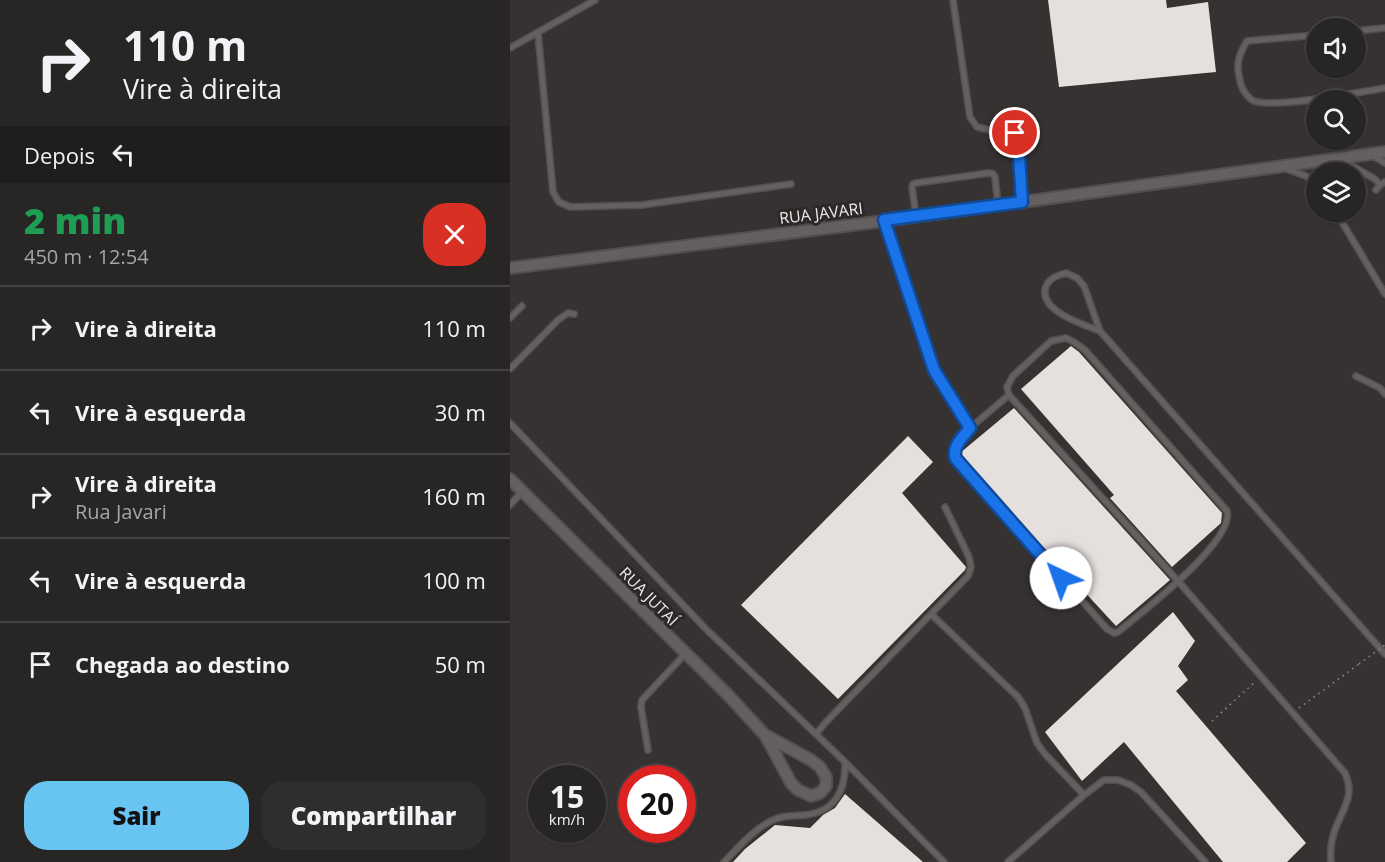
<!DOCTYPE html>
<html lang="pt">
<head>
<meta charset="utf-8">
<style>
  body { margin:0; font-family:"Open Sans",sans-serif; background:#302e2d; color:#f1f3f6; height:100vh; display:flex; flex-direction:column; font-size:22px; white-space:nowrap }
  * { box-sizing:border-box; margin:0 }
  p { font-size:20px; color:#a5a5a7 }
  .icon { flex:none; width:33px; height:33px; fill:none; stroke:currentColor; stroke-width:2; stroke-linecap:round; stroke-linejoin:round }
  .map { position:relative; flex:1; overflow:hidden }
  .sheet { display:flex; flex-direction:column; background:#282625; width:510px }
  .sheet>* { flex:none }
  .top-card { background:#282625; color:#f1f3f6; overflow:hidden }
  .controls { position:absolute; left:796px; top:18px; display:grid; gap:12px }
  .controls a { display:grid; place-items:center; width:60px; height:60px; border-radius:50%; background:#282625; box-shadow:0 2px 4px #0004,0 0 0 2px #444342; font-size:30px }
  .speed { position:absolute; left:18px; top:765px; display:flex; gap:12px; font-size:30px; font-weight:700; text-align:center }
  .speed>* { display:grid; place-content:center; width:78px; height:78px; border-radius:50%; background:#282625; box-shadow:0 2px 4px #0004,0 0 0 2px #444342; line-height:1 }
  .speed small { font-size:15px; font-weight:400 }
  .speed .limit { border:9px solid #d22; background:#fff; color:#111 }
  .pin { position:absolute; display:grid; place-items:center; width:51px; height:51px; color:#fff; margin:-26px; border:3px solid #fff; border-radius:50%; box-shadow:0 2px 6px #0007 }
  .me { position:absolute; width:66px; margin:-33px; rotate:318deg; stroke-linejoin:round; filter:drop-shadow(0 0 4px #0008) }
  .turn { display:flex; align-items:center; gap:21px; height:126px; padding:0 24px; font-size:27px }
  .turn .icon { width:78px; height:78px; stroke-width:2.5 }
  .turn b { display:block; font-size:42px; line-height:51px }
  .then { display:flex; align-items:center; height:57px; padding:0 24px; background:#0003; gap:12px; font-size:22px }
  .round { display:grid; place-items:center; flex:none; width:63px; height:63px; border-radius:24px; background:#302e2d }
  .head { display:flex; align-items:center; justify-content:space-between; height:102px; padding:0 24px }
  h1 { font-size:36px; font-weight:800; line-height:45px; color:#1e9e55 }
  .primary-button { display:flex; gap:12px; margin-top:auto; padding:12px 24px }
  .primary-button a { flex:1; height:69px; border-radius:24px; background:#68c4f0; color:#111; font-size:24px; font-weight:800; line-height:69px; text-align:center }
  .primary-button a+a { background:#302e2d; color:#f1f3f6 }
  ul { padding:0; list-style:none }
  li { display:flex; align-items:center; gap:18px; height:84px; padding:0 24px; border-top:2px solid #444342 }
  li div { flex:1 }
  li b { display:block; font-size:22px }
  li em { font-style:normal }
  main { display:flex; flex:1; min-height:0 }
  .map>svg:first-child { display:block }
</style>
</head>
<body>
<main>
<section class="sheet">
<div class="top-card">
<div class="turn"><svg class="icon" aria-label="right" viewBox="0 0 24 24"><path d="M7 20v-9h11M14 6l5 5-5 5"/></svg><div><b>110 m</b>Vire à direita</div></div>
<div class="then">Depois<svg class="icon" aria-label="left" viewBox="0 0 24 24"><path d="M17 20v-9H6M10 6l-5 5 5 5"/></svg></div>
</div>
<div class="head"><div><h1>2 min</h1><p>450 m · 12:54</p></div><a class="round" style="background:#d93025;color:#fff"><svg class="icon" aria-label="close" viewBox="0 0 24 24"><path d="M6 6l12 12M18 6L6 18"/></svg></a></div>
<ul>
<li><svg class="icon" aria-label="right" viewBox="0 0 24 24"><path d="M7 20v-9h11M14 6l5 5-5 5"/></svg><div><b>Vire à direita</b></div><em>110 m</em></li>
<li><svg class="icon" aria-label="left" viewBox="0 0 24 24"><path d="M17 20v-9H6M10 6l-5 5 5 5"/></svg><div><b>Vire à esquerda</b></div><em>30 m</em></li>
<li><svg class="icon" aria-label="right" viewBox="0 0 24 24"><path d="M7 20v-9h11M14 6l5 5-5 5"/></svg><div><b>Vire à direita</b><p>Rua Javari</p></div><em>160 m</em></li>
<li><svg class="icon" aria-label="left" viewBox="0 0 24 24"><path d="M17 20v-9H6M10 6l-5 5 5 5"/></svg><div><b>Vire à esquerda</b></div><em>100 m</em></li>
<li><svg class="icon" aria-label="arrive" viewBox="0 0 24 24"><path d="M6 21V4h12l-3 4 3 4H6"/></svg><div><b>Chegada ao destino</b></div><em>50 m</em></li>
</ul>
<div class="primary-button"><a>Sair</a><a>Compartilhar</a></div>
</section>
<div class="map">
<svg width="875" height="862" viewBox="0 0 875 862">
  <rect width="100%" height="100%" fill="#363231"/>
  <!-- building -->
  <path fill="#e5dfde" d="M538 0H656L657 8 698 2 706 72 549 87Z
    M561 346 569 352 712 513 711 523 662 567 600 498 604 495 511 389Z
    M504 408 660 580 606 626 450 457V453Z
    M398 436 423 462 392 493 456 567 455 570 328 699 231 605Z
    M663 612 685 641 668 666 678 680 666 691 796 843 777 862H713L614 742 572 781 535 732Z
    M335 794 413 862H223L235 849 265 825 300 828 313 815 325 808Z"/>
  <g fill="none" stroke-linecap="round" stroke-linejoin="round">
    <!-- lane casing -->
    <g stroke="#534f4f" stroke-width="8">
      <path id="lane" d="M443 0 460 117 467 127 480 130 497 129 505 133 508 141 512 202
        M846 31 875 28
        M28 33 43 192 49 202 60 207 132 205 281 184
        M807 35 737 41C730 53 726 62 729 76 730 85 734 94 742 100 758 110 852 92 875 88
        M0 48 85 0
        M863 156 875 163
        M831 160 865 179 870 185
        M815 161 827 172
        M774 168 796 176 807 185
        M866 190 870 185 875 182
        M826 212 875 294
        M406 216 402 187 403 184 406 183 479 173 483 174 485 177 488 205
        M374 221 424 370 460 428C453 437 441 447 446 459L597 629 604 633 608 632C631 613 725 541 717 511L575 350 564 342 556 338 541 341 503 376 497 387 499 395
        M0 318 12 306
        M590 331C574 325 532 312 535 290 537 279 546 276 556 273L567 278 574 286 590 331 875 654
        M0 369 48 320 58 313 64 314
        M846 376 870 388 875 394
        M0 423 196 629 335 762 434 862
        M460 428 499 395 668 581 835 773C846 798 831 810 824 833 821 842 820 852 821 862
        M0 505 13 491
        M421 614 508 697 515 708 527 743 535 754 574 795
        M306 734 316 722 458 576 461 567 459 557 435 507
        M138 750 131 707 132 700 176 653
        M214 862C228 848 242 831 259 822 271 815 283 816 295 815 325 812 336 790 335 762
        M498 862 574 795 594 780H608L621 785 631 792 695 862"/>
    </g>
    <!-- street casing -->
    <g stroke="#534f4f" stroke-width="14">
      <path id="street" d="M0 268 374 221 875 152
        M0 479 217 694 255 735 301 760 310 767 316 777V786L310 793 301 796 288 790 281 783 255 735"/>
    </g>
    <!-- path -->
    <path stroke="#93908f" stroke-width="1.5" stroke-dasharray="1.5 4.5" stroke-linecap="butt" d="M789 708 849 664
      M702 721 746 681"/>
    <!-- lane -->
    <use href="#lane" stroke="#655f5f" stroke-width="5"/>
    <!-- street -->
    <use href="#street" stroke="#655f5f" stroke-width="10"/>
    <!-- path-bridge -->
    <path stroke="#93908f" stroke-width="1.5" stroke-dasharray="1.5 4.5" stroke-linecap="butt" d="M849 664 875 645"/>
  </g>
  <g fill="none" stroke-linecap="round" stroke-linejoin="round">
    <!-- route casing -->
    <g stroke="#114b97" stroke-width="15">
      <path id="route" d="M505 133 508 141 512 202 374 220 424 370 460 428C453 437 441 447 446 459L551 578"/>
    </g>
    <!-- route -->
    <use href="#route" stroke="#1a73e8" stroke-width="10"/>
  </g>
  <g text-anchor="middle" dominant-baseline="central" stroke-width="6" stroke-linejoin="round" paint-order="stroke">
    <!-- street labels -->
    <g font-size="16" fill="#ebe8e8" stroke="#2c2827">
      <text transform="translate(311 213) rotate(-7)">RUA JAVARI</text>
      <text transform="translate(139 596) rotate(45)">RUA JUTAÍ</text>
    </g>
  </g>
</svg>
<div class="controls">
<a><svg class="icon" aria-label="sound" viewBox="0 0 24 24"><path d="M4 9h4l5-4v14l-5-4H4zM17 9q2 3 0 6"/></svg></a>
<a><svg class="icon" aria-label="search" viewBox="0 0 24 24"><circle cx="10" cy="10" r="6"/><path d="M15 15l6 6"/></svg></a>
<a><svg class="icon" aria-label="layers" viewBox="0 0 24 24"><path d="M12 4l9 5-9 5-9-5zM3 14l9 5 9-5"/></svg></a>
</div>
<div class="speed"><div>15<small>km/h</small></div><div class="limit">20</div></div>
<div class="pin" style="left:505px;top:133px;background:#d93025"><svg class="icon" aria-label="arrive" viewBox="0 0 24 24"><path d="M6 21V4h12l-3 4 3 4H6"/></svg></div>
<svg class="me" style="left:551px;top:578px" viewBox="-20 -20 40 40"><circle r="19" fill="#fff"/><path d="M0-13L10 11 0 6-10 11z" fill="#1a73e8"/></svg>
</div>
</main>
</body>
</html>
